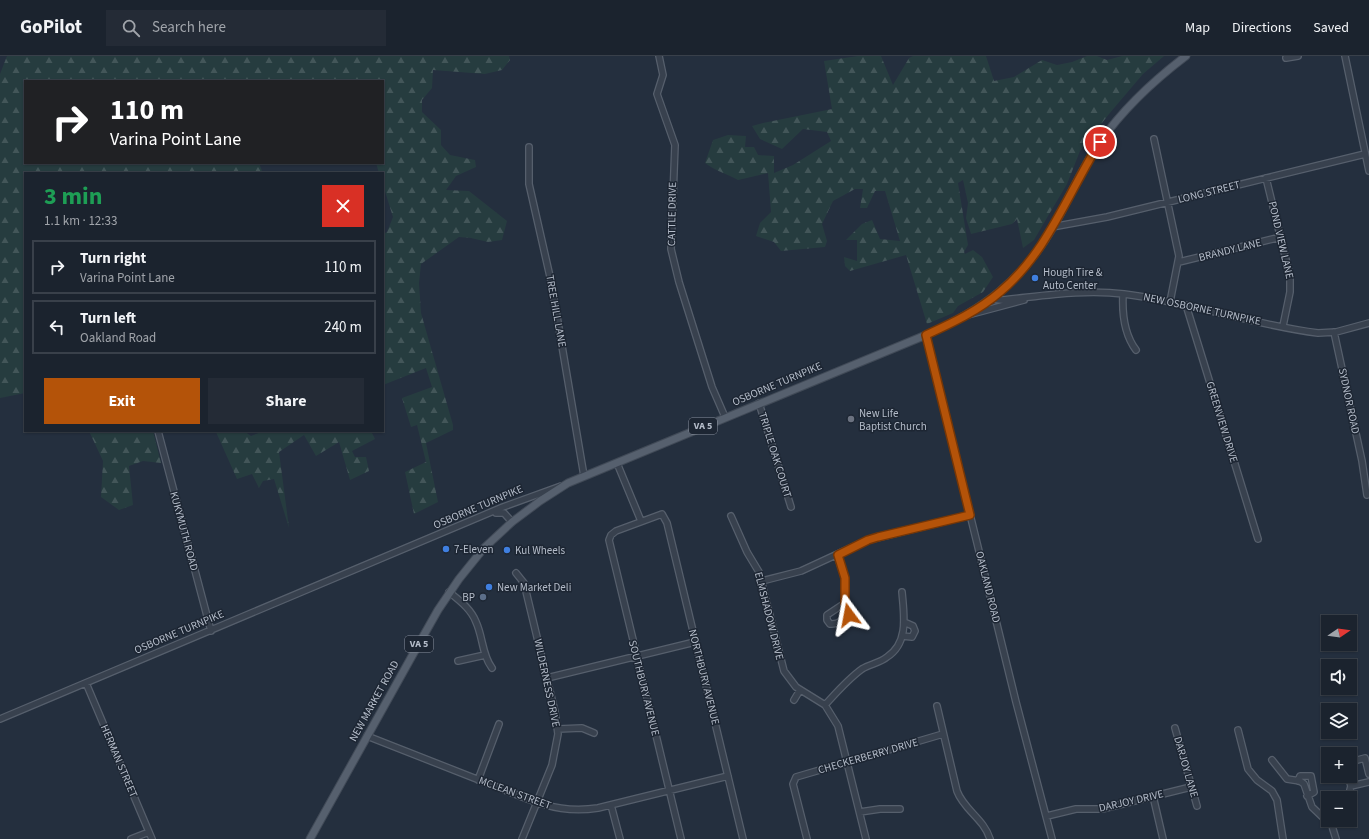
<!DOCTYPE html>
<html lang="en">
<head>
<meta charset="utf-8">
<style>
  body { margin:0; font-family:"Source Sans 3",sans-serif; background:#242b36; color:#f1f3f6; height:100vh; display:flex; flex-direction:column; font-size:15px; white-space:nowrap }
  * { box-sizing:border-box; margin:0 }
  p { font-size:13px; color:#a0a4aa }
  .icon { flex:none; width:22px; height:22px; fill:none; stroke:currentColor; stroke-width:2; stroke-linecap:round; stroke-linejoin:round }
  .map { position:relative; flex:1; overflow:hidden }
  .sheet { position:absolute; left:24px; top:116px; width:360px; height:260px; display:flex; flex-direction:column; background:#1b232e; border-radius:0px; box-shadow:0 1px 3px #0004,0 0 0 1px #39404a }
  .sheet>* { flex:none }
  .hud { position:absolute; left:24px; top:24px; width:360px; height:84px; border-radius:0px; box-shadow:0 1px 3px #0004,0 0 0 1px #39404a; background:#202124; color:#fff; overflow:hidden }
  .needle { width:26px; rotate:77deg }
  .controls { position:absolute; left:1321px; top:559px; display:grid; gap:8px }
  .controls a { display:grid; place-items:center; width:36px; height:36px; border-radius:0px; background:#1b232e; box-shadow:0 1px 3px #0004,0 0 0 1px #39404a; font-size:20px }
  .pin { position:absolute; display:grid; place-items:center; width:34px; height:34px; color:#fff; margin:-17px; border:2px solid #fff; border-radius:50%; box-shadow:0 1px 4px #0007 }
  .me { position:absolute; width:44px; margin:-22px; rotate:347deg; stroke-linejoin:round; filter:drop-shadow(0 0 3px #0008) }
  .turn { display:flex; align-items:center; gap:14px; height:84px; padding:0 20px; font-size:18px }
  .turn .icon { width:52px; height:52px; stroke-width:2.5 }
  .turn b { display:block; font-size:28px; line-height:34px }
  .round { display:grid; place-items:center; flex:none; width:42px; height:42px; border-radius:0px; background:#242b36 }
  .headline { display:flex; align-items:center; justify-content:space-between; height:68px; padding:0 20px }
  h1 { font-size:24px; font-weight:700; line-height:30px; color:#1e9e55 }
  .cta { display:flex; gap:8px; margin-top:auto; padding:8px 20px }
  .cta a { flex:1; height:46px; border-radius:0px; background:#b45309; color:#fff; font-size:16px; font-weight:700; line-height:46px; text-align:center }
  .cta a+a { background:#242b36; color:#f1f3f6 }
  ul { padding:0; list-style:none }
  li { display:flex; align-items:center; gap:12px; height:54px; margin:0 8px 6px; padding:0 12px; border:2px solid #39404a; border-radius:0px }
  li div { flex:1 }
  li b { display:block; font-size:15px }
  li em { font-style:normal }
  header { display:flex; align-items:center; gap:24px; box-sizing:border-box; height:56px; padding:0 20px; background:#1b232e; border-bottom:1px solid #39404a }
  header strong { font-size:19px }
  nav { display:flex; gap:22px; margin-inline-start:auto; font-size:14px }
  .search { width:280px; height:36px; background:#242b36; display:flex; align-items:center; gap:10px; box-sizing:border-box; padding:0 14px; border-radius:0px; color:#a0a4aa; font-size:15px }
  .map>svg:first-child { display:block }
</style>
</head>
<body>
<header>
<strong>GoPilot</strong>
<div class="search"><svg class="icon" aria-label="search" viewBox="0 0 24 24"><circle cx="10" cy="10" r="6"/><path d="M15 15l6 6"/></svg>Search here</div>
<nav><a>Map</a><a>Directions</a><a>Saved</a></nav>
</header>
<div class="map">
<svg width="1369" height="783" viewBox="0 0 1369 783">
  <defs>
    <pattern id="forest-firs" width="22" height="20" patternUnits="userSpaceOnUse"><rect width="22" height="20" fill="#263c3f"/><path d="M5 1l3.5 6h-7zM16 11l3.5 6h-7z" fill="#435659"/></pattern>
  </defs>
  <rect width="100%" height="100%" fill="#242f3e"/>
  <!-- forest -->
  <path fill="url(#forest-firs)" d="M7 0H509L510 4 502 14 485 18 433 14 432 32 422 44V56L441 74V89L450 99 475 104 476 111 456 120 446 134 469 135 507 165 502 184 488 186 471 182 459 181 421 208 419 227 421 257 453 369V374L426 387 438 446 414 458 405 416 426 406 417 369 411 371 402 342 432 331 426 312 383 329V178L387 176 393 161 383 129V117H379L376 107H383V25H25V107H259L262 115 257 117H25V337L0 342V18Z
    M858 0H881L893 29 909 2 913 0H986L994 25 1014 21 1042 4 1057 9 1072 6 1087 0H1097L1107 4 1122 0H1164L1143 18 1109 58 1080 95 1067 128 1048 160 1034 184 1023 192 1017 163 1012 168 971 178 966 162 968 147 963 124 958 127 968 189 964 196 965 198 973 194 982 201 993 221 983 236 958 250 953 257 927 268 906 199 850 215 845 210 844 201 857 205V184H846L862 168 872 164 880 183 900 185 885 135H875L867 152H860L863 133H855L833 145 822 168 827 185 825 191 781 195 774 186 756 180 760 167 771 156 768 117 738 124C726 117 717 116 705 107L713 84 728 79 746 80 745 91H754L758 99 774 100V117L793 109 831 85 827 76 803 73 782 93 760 83 752 70 763 67 832 53 824 5Z
    M89 375H153L161 407 143 405 129 410 133 449 119 454 101 441 103 405Z
    M218 375H244L251 380 264 375H371L375 383 352 395 355 401H366L369 415 350 424 339 386 316 400 304 379 279 396 289 472 274 423 263 425 259 432 252 418 237 423 216 376Z"/>
  <g fill="none" stroke-linecap="round" stroke-linejoin="round">
    <!-- minor casing -->
    <g stroke="#565f6c" stroke-width="8">
      <path id="minor" d="M659 0 663 19 657 38 675 89 671 193 679 226 712 331 725 361
        M1345 0 1369 115
        M1286 2 1298 0
        M1154 83 1179 200 1170 246
        M529 91V128L551 225 584 420
        M1266 122 1290 220V236L1283 270
        M1052 171 1107 161 1365 98
        M1179 206 1281 181
        M1123 238C1122 258 1124 278 1136 294
        M991 243 1002 244C1043 240 1083 233 1124 238 1190 246 1253 269 1318 277L1336 276 1369 267
        M1186 249 1258 483
        M968 259 1024 244
        M1334 276 1362 405 1367 439
        M926 279 1016 646 1052 783
        M759 347 791 451
        M158 375 211 575
        M617 407 641 465
        M496 457H504L512 466
        M731 460 747 496 759 516 784 615 796 631 825 649 838 670 866 783
        M837 499 845 522V547L849 557C846 563 837 569 830 568L827 564V559L845 547
        M516 517 524 527 555 656 558 678 552 709 522 783
        M762 525 801 515 868 484 970 459
        M449 536C460 545 471 553 476 566 483 581 482 599 492 612
        M902 580 912 581 915 575 913 570 904 566
        M458 605 485 599
        M547 622 695 586
        M86 627 152 783
        M794 644 800 634
        M825 649C836 637 848 623 862 613 870 608 880 607 887 601 909 587 904 559 902 536
        M937 650 957 735C964 754 984 763 990 783
        M0 663 503 451 561 430
        M1175 672 1197 750
        M558 673 582 672 594 677
        M1238 674 1248 713 1257 724 1272 735 1277 744 1283 783
        M367 680 525 742C550 752 572 756 598 752L728 720
        M1272 704 1287 723 1300 725 1304 728 1312 751 1332 770 1336 783
        M1350 706 1365 702 1369 718
        M1348 720 1351 730 1348 742
        M478 724 499 668
        M1298 725 1300 720H1311L1314 736 1307 740
        M1351 730 1369 726
        M1153 740 1163 783
        M611 749 620 783
        M860 756 880 753H900
        M1047 760 1076 753H1102L1191 731
        M131 783 149 776
        M681 783 609 484 611 479 616 475 662 458 667 467 743 783
        M807 783 793 728 796 721 943 678"/>
    </g>
    <!-- major casing -->
    <g stroke="#414a57" stroke-width="9">
      <path id="major" d="M310 783 412 600 438 554 459 523 484 492 512 466 540 445 568 427 926 279C982 254 1022 225 1053 171 1069 143 1082 112 1100 86 1124 52 1153 25 1186 0"/>
    </g>
    <!-- minor -->
    <use href="#minor" stroke="#38414e" stroke-width="5.5"/>
    <!-- major -->
    <use href="#major" stroke="#56606e" stroke-width="7"/>
  </g>
  <g fill="none" stroke-linecap="round" stroke-linejoin="round">
    <!-- route casing -->
    <g stroke="#753606" stroke-width="10">
      <path id="route" d="M849 559V553L845 547V522L838 499 868 484 878 481 970 459 926 279C952 267 978 255 1000 236 1047 197 1068 137 1100 86"/>
    </g>
    <!-- route -->
    <use href="#route" stroke="#b45309" stroke-width="7"/>
  </g>
  <!-- markers -->
  <g fill="#3f7fe0" stroke="#1d2633" stroke-width="1.5">
    <circle cx="1035" cy="222" r="4"/>
    <circle cx="446" cy="493" r="4"/>
    <circle cx="507" cy="494" r="4"/>
    <circle cx="489" cy="531" r="4"/>
  </g>
  <circle fill="#6b7280" stroke="#1d2633" stroke-width="1.5" cx="851" cy="363" r="4"/>
  <circle fill="#5c6f8a" stroke="#1d2633" stroke-width="1.5" cx="483" cy="541" r="4"/>
  <g text-anchor="middle" dominant-baseline="central" stroke-width="3" stroke-linejoin="round" paint-order="stroke">
    <!-- shield labels -->
    <g fill="#1d2633" stroke="#878f9c" stroke-width="1">
      <rect x="689" y="362" width="28" height="16" rx="3"/>
      <rect x="405" y="580" width="28" height="16" rx="3"/>
    </g>
    <g font-size="10" font-weight="bold" fill="#b4bcc9">
      <text x="703" y="370">VA 5</text>
      <text x="419" y="588">VA 5</text>
    </g>
    <!-- street labels -->
    <g font-size="11" fill="#b4bcc9" stroke="#1d2633">
      <text transform="translate(1209 136) rotate(-14)">LONG STREET</text>
      <text transform="translate(672 158) rotate(-89)">CATTLE DRIVE</text>
      <text transform="translate(1281 184) rotate(77)">POND VIEW LANE</text>
      <text transform="translate(1230 194) rotate(-14)">BRANDY LANE</text>
      <text transform="translate(1202 253) rotate(12)">NEW OSBORNE TURNPIKE</text>
      <text transform="translate(556 255) rotate(80)">TREE HILL LANE</text>
      <text transform="translate(777 328) rotate(-23)">OSBORNE TURNPIKE</text>
      <text transform="translate(1349 345) rotate(78)">SYDNOR ROAD</text>
      <text transform="translate(1222 366) rotate(73)">GREENVIEW DRIVE</text>
      <text transform="translate(775 399) rotate(73)">TRIPLE OAK COURT</text>
      <text transform="translate(478 451) rotate(-23)">OSBORNE TURNPIKE</text>
      <text transform="translate(184 475) rotate(75)">KUKYMUTH ROAD</text>
      <text transform="translate(988 531) rotate(76)">OAKLAND ROAD</text>
      <text transform="translate(769 560) rotate(76)">ELMSHADOW DRIVE</text>
      <text transform="translate(179 576) rotate(-23)">OSBORNE TURNPIKE</text>
      <text transform="translate(704 621) rotate(76)">NORTHBURY AVENUE</text>
      <text transform="translate(547 627) rotate(78)">WILDERNESS DRIVE</text>
      <text transform="translate(644 632) rotate(76)">SOUTHBURY AVENUE</text>
      <text transform="translate(374 645) rotate(-61)">NEW MARKET ROAD</text>
      <text transform="translate(868 700) rotate(-16)">CHECKERBERRY DRIVE</text>
      <text transform="translate(119 705) rotate(67)">HERMAN STREET</text>
      <text transform="translate(1186 711) rotate(74)">DARJOY LANE</text>
      <text transform="translate(515 737) rotate(20)">MCLEAN STREET</text>
      <text transform="translate(1131 745) rotate(-13)">DARJOY DRIVE</text>
    </g>
    <!-- poi labels -->
    <g font-size="11" fill="#b4bcc9" stroke="#1d2633" text-anchor="start">
      <text x="1043" y="216">Hough Tire &amp;<tspan x="1043" dy="13">Auto Center</tspan></text>
      <text x="859" y="357">New Life<tspan x="859" dy="13">Baptist Church</tspan></text>
      <text x="454" y="493">7-Eleven</text>
      <text x="515" y="494">Kul Wheels</text>
      <text x="497" y="531">New Market Deli</text>
      <text x="475" y="541" text-anchor="end">BP</text>
    </g>
  </g>
</svg>
<div class="controls">
<a><svg class="needle" viewBox="-14 -14 28 28"><path d="M0-13l5 13h-10z" fill="#e53935"/><path d="M0 13l5-13h-10z" fill="#a0a4aa"/></svg></a>
<a><svg class="icon" aria-label="sound" viewBox="0 0 24 24"><path d="M4 9h4l5-4v14l-5-4H4zM17 9q2 3 0 6"/></svg></a>
<a><svg class="icon" aria-label="layers" viewBox="0 0 24 24"><path d="M12 4l9 5-9 5-9-5zM3 14l9 5 9-5"/></svg></a>
<a>+</a>
<a>−</a>
</div>
<div class="pin" style="left:1100px;top:86px;background:#d93025"><svg class="icon" aria-label="arrive" viewBox="0 0 24 24"><path d="M6 21V4h12l-3 4 3 4H6"/></svg></div>
<svg class="me" style="left:849px;top:559px" viewBox="-20 -20 40 40"><path d="M0-17L14 15 0 8-14 15z" fill="#b45309" stroke="#fff" stroke-width="4"/></svg>
<div class="hud">
<div class="turn"><svg class="icon" aria-label="right" viewBox="0 0 24 24"><path d="M7 20v-9h11M14 6l5 5-5 5"/></svg><div><b>110 m</b>Varina Point Lane</div></div>
</div>
<section class="sheet">
<div class="headline"><div><h1>3 min</h1><p>1.1 km · 12:33</p></div><a class="round" style="background:#d93025;color:#fff"><svg class="icon" aria-label="close" viewBox="0 0 24 24"><path d="M6 6l12 12M18 6L6 18"/></svg></a></div>
<ul>
<li><svg class="icon" aria-label="right" viewBox="0 0 24 24"><path d="M7 20v-9h11M14 6l5 5-5 5"/></svg><div><b>Turn right</b><p>Varina Point Lane</p></div><em>110 m</em></li>
<li><svg class="icon" aria-label="left" viewBox="0 0 24 24"><path d="M17 20v-9H6M10 6l-5 5 5 5"/></svg><div><b>Turn left</b><p>Oakland Road</p></div><em>240 m</em></li>
</ul>
<div class="cta"><a>Exit</a><a>Share</a></div>
</section>
</div>
</body>
</html>
